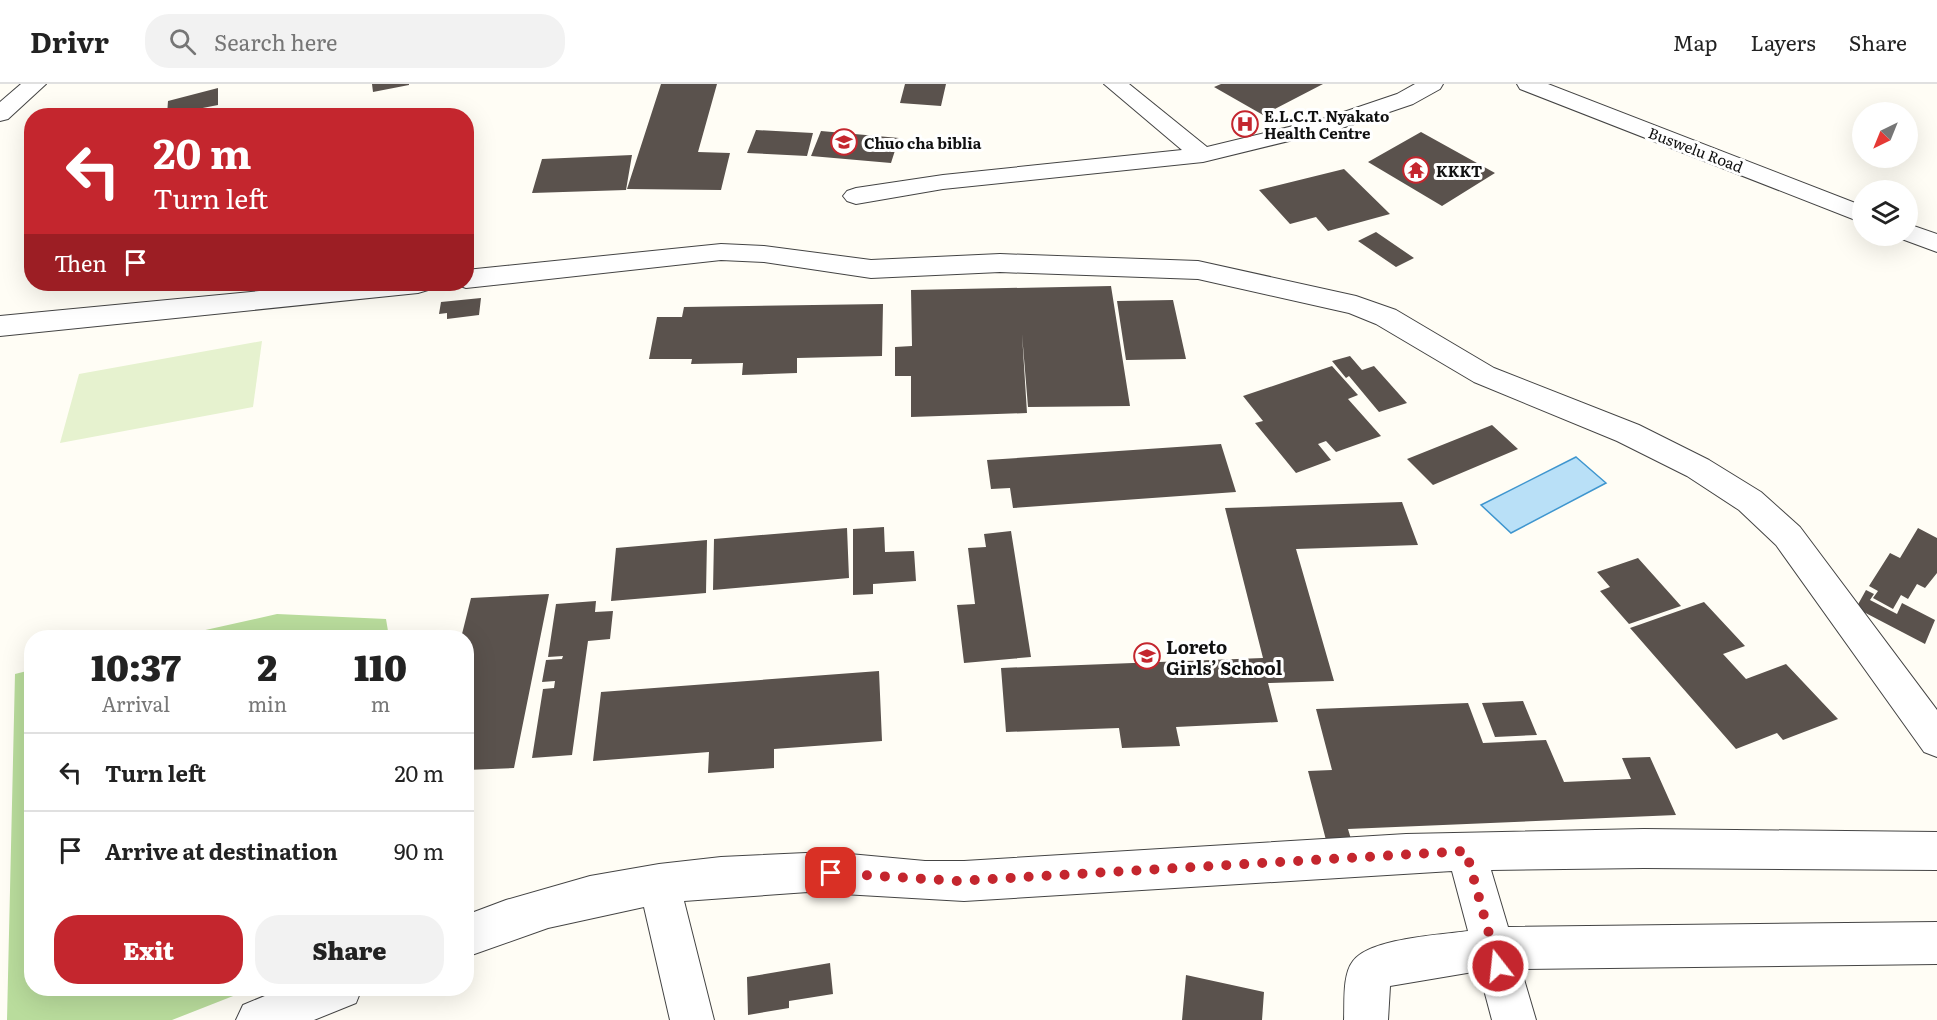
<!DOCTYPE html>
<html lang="en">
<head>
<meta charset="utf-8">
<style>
  body { margin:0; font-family:Literata,serif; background:#f2f2f2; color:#222; height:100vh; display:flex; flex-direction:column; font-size:22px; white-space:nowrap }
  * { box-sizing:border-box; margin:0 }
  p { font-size:20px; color:#767676 }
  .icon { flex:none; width:33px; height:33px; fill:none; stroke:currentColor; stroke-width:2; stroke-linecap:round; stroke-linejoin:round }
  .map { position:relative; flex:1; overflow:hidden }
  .panel { position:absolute; left:24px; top:546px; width:450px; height:366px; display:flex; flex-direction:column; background:#fff; border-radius:24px; box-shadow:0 6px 24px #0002 }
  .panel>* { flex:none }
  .banner { position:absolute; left:24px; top:24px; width:450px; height:183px; border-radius:24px; box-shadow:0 6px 24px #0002; background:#c4262e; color:#fff; overflow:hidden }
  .needle { width:39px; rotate:223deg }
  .controls { position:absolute; left:1852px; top:18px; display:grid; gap:12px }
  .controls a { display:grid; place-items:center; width:66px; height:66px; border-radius:50%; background:#fff; box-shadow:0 6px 24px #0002; font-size:30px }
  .pin { position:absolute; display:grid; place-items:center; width:51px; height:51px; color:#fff; margin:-26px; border-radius:12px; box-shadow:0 3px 9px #0006 }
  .me { position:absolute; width:66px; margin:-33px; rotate:344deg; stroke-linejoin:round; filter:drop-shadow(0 0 4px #0008) }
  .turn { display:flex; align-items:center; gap:21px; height:126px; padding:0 30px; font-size:27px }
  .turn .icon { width:78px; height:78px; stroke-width:2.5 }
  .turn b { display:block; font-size:42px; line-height:51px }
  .then { display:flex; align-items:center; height:57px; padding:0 30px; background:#0003; gap:12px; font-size:22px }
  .eta { display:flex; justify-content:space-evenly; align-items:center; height:102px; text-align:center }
  .eta b { font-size:36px; font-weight:800; line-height:42px }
  .cta { display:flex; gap:12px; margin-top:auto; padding:12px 30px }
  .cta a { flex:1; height:69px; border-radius:24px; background:#c4262e; color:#fff; font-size:24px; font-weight:800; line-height:69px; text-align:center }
  .cta a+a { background:#f2f2f2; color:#222 }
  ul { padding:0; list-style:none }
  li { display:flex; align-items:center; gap:18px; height:78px; padding:0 30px; border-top:2px solid #e0e0e0 }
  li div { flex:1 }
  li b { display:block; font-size:22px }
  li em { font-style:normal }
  header { display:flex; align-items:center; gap:36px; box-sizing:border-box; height:84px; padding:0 30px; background:#fff; border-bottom:2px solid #e0e0e0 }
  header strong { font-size:28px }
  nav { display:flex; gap:33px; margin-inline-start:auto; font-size:21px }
  .search { width:420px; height:54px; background:#f2f2f2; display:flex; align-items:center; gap:15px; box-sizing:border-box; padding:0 21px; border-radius:24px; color:#767676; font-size:22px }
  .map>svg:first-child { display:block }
</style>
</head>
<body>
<header>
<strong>Drivr</strong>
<div class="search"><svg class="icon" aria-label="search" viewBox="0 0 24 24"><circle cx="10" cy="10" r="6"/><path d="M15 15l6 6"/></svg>Search here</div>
<nav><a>Map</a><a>Layers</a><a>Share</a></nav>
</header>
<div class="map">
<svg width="1937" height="936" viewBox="0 0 1937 936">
  <rect width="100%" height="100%" fill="#fffdf5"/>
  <!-- forest -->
  <path fill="#b9dc9c" d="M277 530 386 535 389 553H174Z
    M31 586 32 904 251 905 172 936H7L15 590Z"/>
  <!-- pitch -->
  <path fill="#e6f2cf" d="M262 257 253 323 60 359 79 290Z"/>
  <!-- water -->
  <path fill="#b9e0f7" stroke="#3f96cf" stroke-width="1.5" d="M1576 373 1606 399 1511 449 1481 421Z"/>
  <!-- building -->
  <path fill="#5a524d" d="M372 0H409V1L373 8Z
    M661 0H717L698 68 730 69 721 106 627 105Z
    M905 0H946L941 22 900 19Z
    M1221 0H1323L1263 31 1214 3Z
    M218 4V21L167 31 168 17Z
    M756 46 813 49 807 72 747 69Z
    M821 47 899 54 891 79 811 72Z
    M1421 48 1495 89 1442 122 1368 78Z
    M632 71 626 106 532 109 542 75Z
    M1344 85 1390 130 1328 147 1316 133 1290 140 1259 106Z
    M1376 148 1414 174 1396 183 1358 157Z
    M1111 202 1130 322 1028 323 1022 250 1027 329 911 333V292H895V263L912 262 911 206Z
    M481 214 479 231 447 235V229L439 230 441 218Z
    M1173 216 1186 275 1126 276 1117 217Z
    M883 220 882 272 797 274V289L742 291 743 279 691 280 692 275H649L657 233H682L684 223Z
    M1350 272 1362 286 1374 282 1407 319 1379 328 1349 292 1346 294 1332 277Z
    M1332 282 1358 311 1348 315 1381 352 1336 368 1326 357 1318 360 1331 376 1296 389 1255 339 1263 337 1243 312Z
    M1492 341 1518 365 1433 401 1407 375Z
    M1221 360 1236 408 1013 424 1010 404 991 405 987 376Z
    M1402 418 1418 461 1296 465 1334 597 1268 599 1278 638 1176 643 1180 662 1122 664 1119 644 1006 648 1001 584 1263 574 1225 424Z
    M884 443 885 468 914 467 916 497 873 500V510L853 511V445Z
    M847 444 849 494 713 506 714 455Z
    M1918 444 1937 454V489L1925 504 1917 500 1908 515 1901 511 1893 525 1873 514 1878 507 1869 502 1890 469 1900 474Z
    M1011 447 1031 573 964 579 957 521 975 520 968 464 986 463 984 450Z
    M707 456 706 509 611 517 616 464Z
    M1638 474 1681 522 1629 540 1600 507 1610 503 1597 488Z
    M1866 506 1874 510 1870 516 1897 530 1902 519 1935 536 1925 560 1856 524Z
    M549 510 514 684 466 686V554H461L471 514Z
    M596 517 595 528 613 527 610 555 588 557 572 671 532 674 543 605 554 604 555 597 542 598 546 576 562 575 563 572 548 573 556 520Z
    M1704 518 1745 562 1723 570 1746 595 1786 580 1838 635 1783 656 1777 649 1736 665 1630 544Z
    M879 587 882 657 774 665V684L708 689 709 668 593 677 601 608Z
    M1523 617 1537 651 1495 653 1482 619Z
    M1468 619 1483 659 1546 656 1564 698 1631 695 1622 674 1650 673 1676 731 1348 745 1351 755 1326 756 1308 687 1332 686 1316 625Z
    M830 879 833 910 789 917V924L748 931 747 893Z
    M1186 891 1264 908 1262 936H1182Z"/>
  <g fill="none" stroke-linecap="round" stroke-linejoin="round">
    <!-- minor casing -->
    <g stroke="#444" stroke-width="2">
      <path id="minor" d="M21 0H46L8 35 0 37V18Z
        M1104 0H1129L1207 63 1326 34 1397 10 1415 0H1443L1440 5 1413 20 1342 44 1203 78 943 105 856 120 847 117 843 112 847 107 856 104 943 91 1182 66Z
        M1517 0H1548L1863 122V139L1520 5Z
        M1908 140 1937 150V168L1899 154 1897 152H1908Z
        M721 160 764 162 871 176 1000 170 1198 177 1356 212 1396 226 1494 284 1639 341 1709 376 1761 408 1800 443 1937 626V673L1924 668 1776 461 1739 426 1687 392 1617 357 1474 298 1376 240 1349 229 1198 195 1000 188 871 194 764 178 721 176 466 204 455 200H466V186Z
        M333 200H431L428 206 418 209 0 252V232Z
        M1644 745 1937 748V786L1644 784 1491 786 1508 843 1937 838V880L1521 885 1536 936H1492L1479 887 1390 902 1388 936H1344C1345 919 1342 891 1353 877 1371 854 1440 851 1468 847L1452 787 964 817 808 808 684 817 714 936H670L644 823 548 844 466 873V831L506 816 590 792 659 780 721 773 828 768 925 777H964L1406 750Z
        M284 904H362L356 919 314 936H236L243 921Z"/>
    </g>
    <!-- minor -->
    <use href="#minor" fill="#fff" fill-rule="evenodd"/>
  </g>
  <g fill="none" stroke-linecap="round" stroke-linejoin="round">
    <!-- route -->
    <path stroke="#c4262e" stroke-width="10" stroke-dasharray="0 18" d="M831 789 958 797 1466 767 1498 882"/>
  </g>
  <!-- icons -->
  <defs>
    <g id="hospital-ring" transform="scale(1.35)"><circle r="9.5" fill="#fff" stroke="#c4262e" stroke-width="1.5"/><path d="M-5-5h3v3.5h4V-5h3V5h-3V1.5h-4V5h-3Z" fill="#c4262e"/></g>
    <g id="university-ring" transform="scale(1.35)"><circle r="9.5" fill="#fff" stroke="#c4262e" stroke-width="1.5"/><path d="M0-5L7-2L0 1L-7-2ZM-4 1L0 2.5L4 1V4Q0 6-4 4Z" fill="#c4262e"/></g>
    <g id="temple-ring" transform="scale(1.35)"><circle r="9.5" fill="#fff" stroke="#c4262e" stroke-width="1.5"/><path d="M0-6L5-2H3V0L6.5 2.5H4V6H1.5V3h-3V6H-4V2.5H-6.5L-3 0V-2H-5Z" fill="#c4262e"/></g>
    <g id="school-ring" transform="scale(1.35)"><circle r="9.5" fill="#fff" stroke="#c4262e" stroke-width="1.5"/><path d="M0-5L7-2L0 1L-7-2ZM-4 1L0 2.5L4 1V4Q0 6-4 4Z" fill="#c4262e"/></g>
  </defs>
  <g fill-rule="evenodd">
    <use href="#hospital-ring" x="1245" y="40"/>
    <use href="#university-ring" x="844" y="58"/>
    <use href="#temple-ring" x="1416" y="86"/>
    <use href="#school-ring" x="1147" y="572"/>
  </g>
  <g text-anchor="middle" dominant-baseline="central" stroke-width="6" stroke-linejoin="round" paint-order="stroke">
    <!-- far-poi labels -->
    <g font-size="15" font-weight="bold" fill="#111" stroke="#fff" text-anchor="start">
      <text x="1264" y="31">E.L.C.T. Nyakato<tspan x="1264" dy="17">Health Centre</tspan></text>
      <text x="864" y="58">Chuo cha biblia</text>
      <text x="1436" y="86">KKKT</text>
    </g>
    <!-- far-street labels -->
    <g font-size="15" fill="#111" stroke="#fff">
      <text transform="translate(1696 65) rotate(21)">Buswelu Road</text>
    </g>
    <!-- poi labels -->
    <g font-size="18" font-weight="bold" fill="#111" stroke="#fff" text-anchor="start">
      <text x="1166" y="562">Loreto<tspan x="1166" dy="21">Girls’ School</tspan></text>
    </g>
  </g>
</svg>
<div class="controls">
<a><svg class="needle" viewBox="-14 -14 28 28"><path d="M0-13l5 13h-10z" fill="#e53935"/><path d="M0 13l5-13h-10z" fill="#767676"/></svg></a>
<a><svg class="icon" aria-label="layers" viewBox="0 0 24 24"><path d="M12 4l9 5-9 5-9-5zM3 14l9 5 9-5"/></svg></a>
</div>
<div class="pin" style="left:831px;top:789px;background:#d93025"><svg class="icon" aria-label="arrive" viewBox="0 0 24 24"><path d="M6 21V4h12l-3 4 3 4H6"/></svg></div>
<svg class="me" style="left:1498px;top:882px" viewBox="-20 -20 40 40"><circle r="17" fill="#c4262e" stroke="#fff" stroke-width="3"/><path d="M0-11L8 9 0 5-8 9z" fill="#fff"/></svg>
<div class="banner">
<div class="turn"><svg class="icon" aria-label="left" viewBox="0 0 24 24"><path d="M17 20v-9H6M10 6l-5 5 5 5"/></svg><div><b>20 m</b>Turn left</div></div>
<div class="then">Then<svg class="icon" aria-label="arrive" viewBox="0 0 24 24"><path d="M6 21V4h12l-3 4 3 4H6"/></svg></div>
</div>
<section class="panel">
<div class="eta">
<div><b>10:37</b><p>Arrival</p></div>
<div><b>2</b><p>min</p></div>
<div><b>110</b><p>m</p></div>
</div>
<ul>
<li><svg class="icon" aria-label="left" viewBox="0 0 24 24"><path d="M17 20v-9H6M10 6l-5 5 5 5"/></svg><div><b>Turn left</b></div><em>20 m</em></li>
<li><svg class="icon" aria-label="arrive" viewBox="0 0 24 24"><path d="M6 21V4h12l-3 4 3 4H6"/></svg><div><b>Arrive at destination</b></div><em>90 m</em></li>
</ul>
<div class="cta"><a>Exit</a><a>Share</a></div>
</section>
</div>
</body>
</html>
